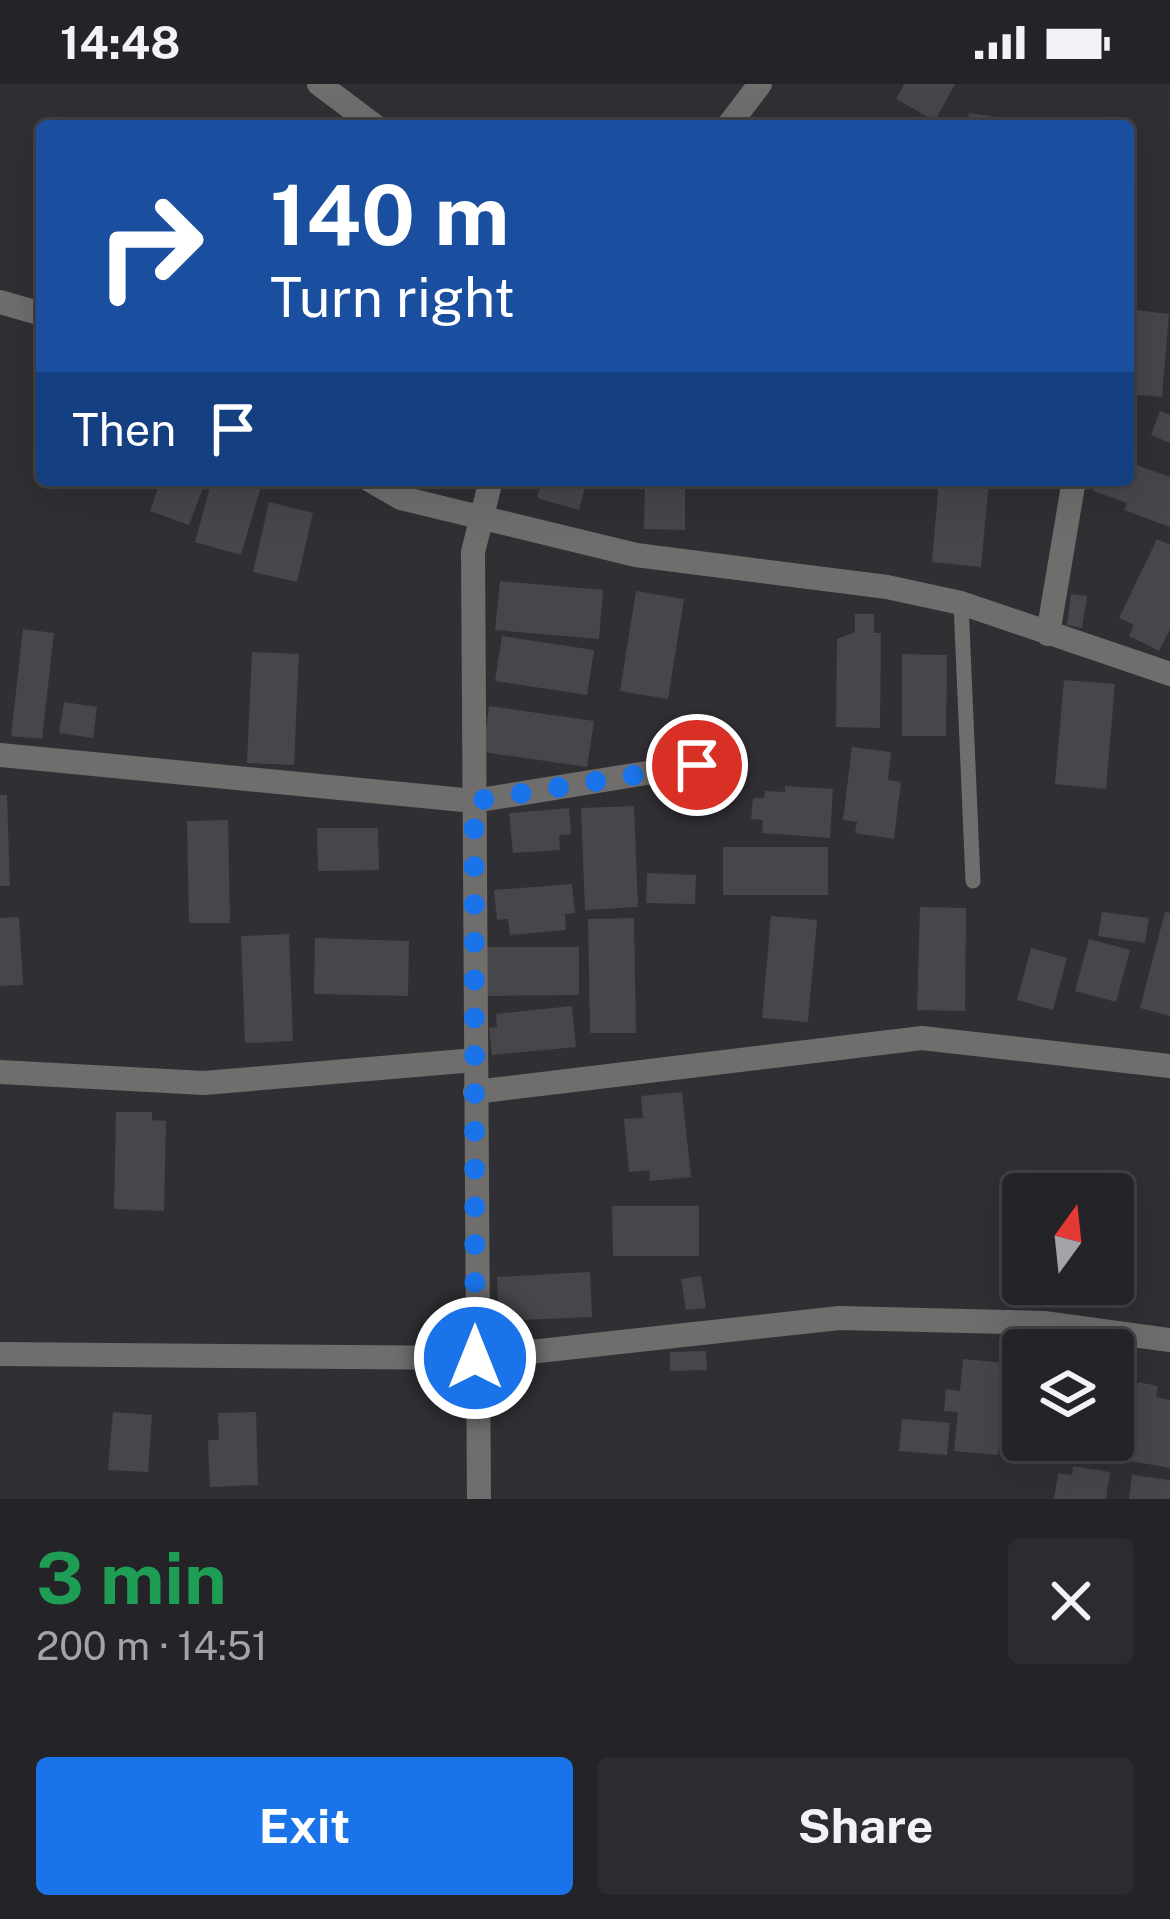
<!DOCTYPE html>
<html lang="en">
<head>
<meta charset="utf-8">
<style>
  body { margin:0; font-family:"Public Sans",sans-serif; background:#2c2b2f; color:#f1f3f6; height:100vh; display:flex; flex-direction:column; font-size:45px; white-space:nowrap }
  * { box-sizing:border-box; margin:0 }
  p { font-size:39px; color:#a3a4a7 }
  .icon { flex:none; width:66px; height:66px; fill:none; stroke:currentColor; stroke-width:2; stroke-linecap:round; stroke-linejoin:round }
  .map { position:relative; height:1415px; overflow:hidden }
  .sheet { display:flex; flex-direction:column; background:#242327; flex:1 }
  .sheet>* { flex:none }
  .hud { position:absolute; left:36px; top:36px; width:1098px; height:366px; border-radius:12px; box-shadow:0 12px 48px #0002,0 0 0 3px #414044; background:#1a4fa0; color:#fff; overflow:hidden }
  .needle { width:78px; rotate:15deg }
  .fabs { position:absolute; left:1002px; top:1089px; display:grid; gap:24px }
  .fabs a { display:grid; place-items:center; width:132px; height:132px; border-radius:12px; background:#242327; box-shadow:0 12px 48px #0002,0 0 0 3px #414044; font-size:60px }
  .pin { position:absolute; display:grid; place-items:center; width:102px; height:102px; color:#fff; margin:-51px; border:6px solid #fff; border-radius:50%; box-shadow:0 3px 12px #0007 }
  .me { position:absolute; width:132px; margin:-66px; rotate:0deg; stroke-linejoin:round; filter:drop-shadow(0 0 9px #0008) }
  .turn { display:flex; align-items:center; gap:42px; height:252px; padding:0 36px; font-size:54px }
  .turn .icon { width:156px; height:156px; stroke-width:2.5 }
  .turn b { display:block; font-size:84px; line-height:102px }
  .then { display:flex; align-items:center; height:114px; padding:0 36px; background:#0003; gap:24px; font-size:45px }
  .round { display:grid; place-items:center; flex:none; width:126px; height:126px; border-radius:12px; background:#2c2b2f }
  .overview { display:flex; align-items:center; justify-content:space-between; height:204px; padding:0 36px }
  h1 { font-size:72px; font-weight:700; line-height:90px; color:#1e9e55 }
  .primary-button { display:flex; gap:24px; margin-top:auto; padding:24px 36px }
  .primary-button a { flex:1; height:138px; border-radius:12px; background:#1a73e8; color:#fff; font-size:48px; font-weight:700; line-height:138px; text-align:center }
  .primary-button a+a { background:#2c2b2f; color:#f1f3f6 }
  .status { display:flex; justify-content:space-between; align-items:center; height:84px; padding:0 60px; background:#242327; direction:ltr }
  .status svg { height:33px; fill:currentColor }
  .map>svg:first-child { display:block }
</style>
</head>
<body>
<div class="status"><b>14:48</b><svg viewBox="0 0 49 12"><path d="M0 12V9h3v3zM5 12V6h3v6zM10 12V3h3v9zM15 12V0h3v12zM26 1h20v11H26zM47 4h2v5h-2z"/></svg></div>
<div class="map">
<svg width="1170" height="1415" viewBox="0 0 1170 1415">
  <rect width="100%" height="100%" fill="#302f34"/>
  <!-- building -->
  <path fill="#46464b" d="M904 0H955L935 37 896 15Z
    M969 29 1038 39V42H967Z
    M1128 225 1169 230 1162 313 1128 310Z
    M1160 327 1170 331V359L1151 351Z
    M1128 378 1170 393V443L1124 426 1127 419 1093 407 1097 396H1128Z
    M161 396H206L189 441 150 427Z
    M212 396 262 399 241 471 195 458Z
    M542 396H587L579 426 537 414Z
    M645 396H685V446L644 445Z
    M939 396H989L981 483 932 478Z
    M269 418 313 429 297 498 253 488Z
    M1157 455 1170 461V545L1159 567 1129 552 1134 541 1119 534Z
    M500 497 603 506 599 555 495 546Z
    M636 507 684 515 668 615 620 607Z
    M1071 510 1087 512 1082 544 1067 541Z
    M855 530H874V549H881L880 644 836 643 837 555 855 548Z
    M23 545 54 549 42 655 11 652Z
    M502 552 594 566 587 611 495 597Z
    M252 568 299 570 294 681 247 679Z
    M902 570 947 571 946 652H902Z
    M1064 596 1115 600 1106 705 1055 700Z
    M64 618 97 623 93 654 59 649Z
    M489 622 594 637 587 683 483 668Z
    M852 663 891 668 888 696 901 698 894 755 855 749 857 738 843 736Z
    M785 702 833 705 830 754 762 749 763 736 751 735 753 714H764L765 707 785 708Z
    M0 711H7L10 802H0Z
    M634 722 638 823 585 826 581 724Z
    M569 724 571 750 559 751 560 766 513 769 509 729Z
    M228 736 230 839H189L187 737Z
    M317 744H378L379 786 318 787Z
    M723 763H828V811H723Z
    M647 789 696 791 695 820 646 819Z
    M572 800 575 829 565 830 566 846 510 851 508 835 497 836 494 806Z
    M920 823 966 824 965 927 917 926Z
    M1102 828 1149 834 1145 859 1098 852Z
    M1165 828 1170 829V932L1140 924Z
    M771 832 817 836 808 938 762 934Z
    M19 833 23 901 0 902V834Z
    M634 834 636 949H590L588 835Z
    M289 850 293 957 245 959 241 852Z
    M315 854 409 857 408 912 314 910Z
    M1089 855 1130 866 1116 918 1075 907Z
    M485 863H579V911L485 912Z
    M1031 864 1067 874 1053 926 1017 916Z
    M572 922 576 963 492 971 489 944 497 943 496 930Z
    M682 1008 691 1093 650 1097 649 1086 629 1088 624 1035 643 1034 641 1012Z
    M116 1028H152V1036L166 1037 164 1127 114 1125Z
    M612 1122H699V1172H613Z
    M590 1188 592 1233 499 1237 497 1193Z
    M701 1192 706 1224 686 1226 681 1195Z
    M1113 1263 1135 1267 1113 1380 1089 1376 1091 1368 1070 1358 1113 1356Z
    M706 1267 707 1286 670 1287V1268Z
    M963 1275 1006 1279 998 1371 954 1367 958 1328 944 1327 946 1305 960 1307Z
    M508 1292 512 1314 489 1317 486 1295Z
    M1138 1298 1158 1302 1156 1313 1170 1316V1384L1124 1376Z
    M113 1328 152 1331 148 1388 108 1386Z
    M256 1328 258 1401 210 1403 208 1356H219L218 1329Z
    M902 1335 950 1339 947 1371 899 1367Z
    M1073 1382 1110 1388 1106 1415H1054L1058 1389 1072 1391Z
    M1132 1391 1170 1396V1415H1129Z"/>
  <g fill="none" stroke-linecap="round" stroke-linejoin="round">
    <!-- service -->
    <path stroke="#706d6d" stroke-width="15" d="M961 519 973 797"/>
    <!-- minor -->
    <path stroke="#706d6d" stroke-width="24" d="M319 0 375 42
      M728 42 760 0
      M0 218 42 230
      M370 396 401 414 636 471 887 503 961 519 1170 590
      M1048 550 1074 396
      M0 671 474 717 696 681
      M0 988 204 999 475 976
      M475 1008 922 954 1170 982
      M0 1270 475 1274 839 1234 1044 1239 1170 1256
      M479 1415 473 468 491 396"/>
  </g>
  <g fill="none" stroke-linecap="round" stroke-linejoin="round">
    <!-- route -->
    <path stroke="#1a73e8" stroke-width="21" stroke-dasharray="0 37.8" d="M475 1274 474 717 697 681"/>
  </g>
</svg>
<div class="fabs">
<a><svg class="needle" viewBox="-14 -14 28 28"><path d="M0-13l5 13h-10z" fill="#e53935"/><path d="M0 13l5-13h-10z" fill="#a3a4a7"/></svg></a>
<a><svg class="icon" aria-label="layers" viewBox="0 0 24 24"><path d="M12 4l9 5-9 5-9-5zM3 14l9 5 9-5"/></svg></a>
</div>
<div class="pin" style="left:697px;top:681px;background:#d93025"><svg class="icon" aria-label="arrive" viewBox="0 0 24 24"><path d="M6 21V4h12l-3 4 3 4H6"/></svg></div>
<svg class="me" style="left:475px;top:1274px" viewBox="-20 -20 40 40"><circle r="17" fill="#1a73e8" stroke="#fff" stroke-width="3"/><path d="M0-11L8 9 0 5-8 9z" fill="#fff"/></svg>
<div class="hud">
<div class="turn"><svg class="icon" aria-label="right" viewBox="0 0 24 24"><path d="M7 20v-9h11M14 6l5 5-5 5"/></svg><div><b>140 m</b>Turn right</div></div>
<div class="then">Then<svg class="icon" aria-label="arrive" viewBox="0 0 24 24"><path d="M6 21V4h12l-3 4 3 4H6"/></svg></div>
</div>
</div>
<section class="sheet">
<div class="overview"><div><h1>3 min</h1><p>200 m · 14:51</p></div><a class="round"><svg class="icon" aria-label="close" viewBox="0 0 24 24"><path d="M6 6l12 12M18 6L6 18"/></svg></a></div>
<div class="primary-button"><a>Exit</a><a>Share</a></div>
</section>
</body>
</html>
